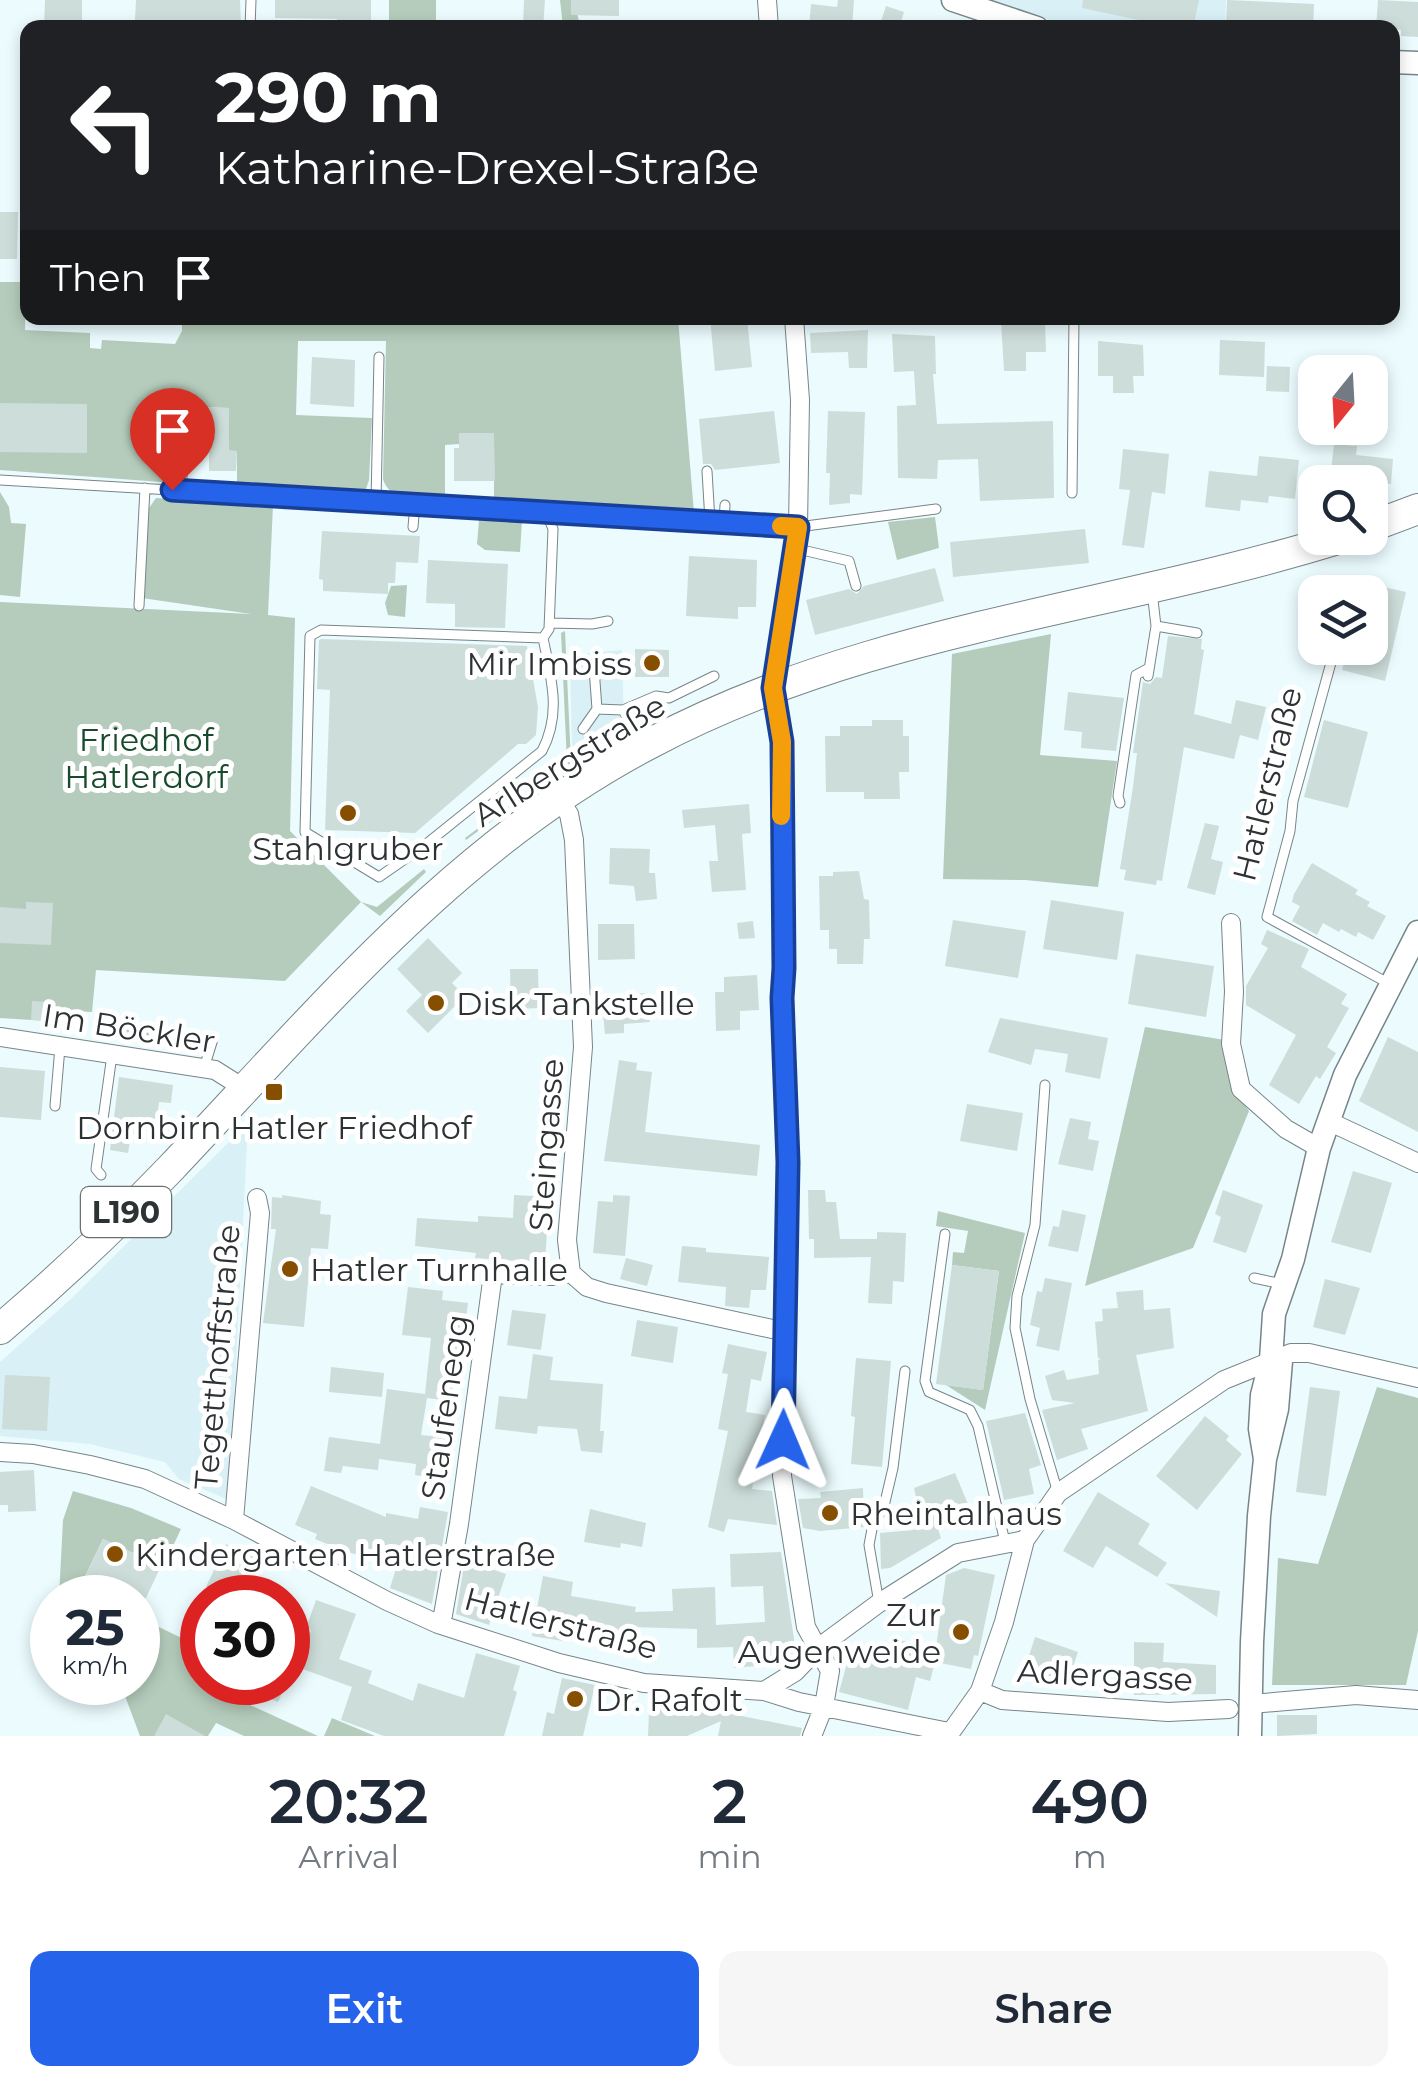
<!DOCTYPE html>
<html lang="en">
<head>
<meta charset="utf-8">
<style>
  body { margin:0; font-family:Montserrat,sans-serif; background:#f6f6f7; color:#1f2937; height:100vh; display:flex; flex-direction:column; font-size:38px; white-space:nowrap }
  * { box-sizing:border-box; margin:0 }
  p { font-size:32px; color:#747a83 }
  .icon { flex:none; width:55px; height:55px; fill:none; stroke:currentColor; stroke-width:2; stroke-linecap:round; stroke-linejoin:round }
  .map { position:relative; height:1736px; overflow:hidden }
  .drawer { display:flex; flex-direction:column; background:#fff; flex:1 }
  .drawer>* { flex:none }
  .top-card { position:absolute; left:20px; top:20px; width:1380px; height:305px; border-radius:20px; box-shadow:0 5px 15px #0003; background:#202124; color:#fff; overflow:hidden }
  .needle { width:65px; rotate:198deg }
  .fabs { position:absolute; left:1298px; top:355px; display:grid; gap:20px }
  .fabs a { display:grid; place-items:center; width:90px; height:90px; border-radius:20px; background:#fff; box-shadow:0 5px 15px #0003; font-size:50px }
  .speed { position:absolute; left:30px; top:1575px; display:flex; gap:20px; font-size:50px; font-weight:700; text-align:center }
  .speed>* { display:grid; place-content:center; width:130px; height:130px; border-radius:50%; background:#fff; box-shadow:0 5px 15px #0003; line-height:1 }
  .speed small { font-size:25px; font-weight:400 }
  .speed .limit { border:15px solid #d22; background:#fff; color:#111 }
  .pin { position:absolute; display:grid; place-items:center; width:85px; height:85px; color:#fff; margin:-102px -42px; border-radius:50% 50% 50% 0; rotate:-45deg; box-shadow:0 0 10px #0007 }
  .pin .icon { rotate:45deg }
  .me { position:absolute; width:110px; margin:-55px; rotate:1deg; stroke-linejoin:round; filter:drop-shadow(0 0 8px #0008) }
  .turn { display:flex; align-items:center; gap:35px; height:210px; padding:0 30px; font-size:45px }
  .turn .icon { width:130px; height:130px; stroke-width:2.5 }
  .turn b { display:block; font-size:70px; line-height:85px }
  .then { display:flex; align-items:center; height:95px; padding:0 30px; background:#0003; gap:20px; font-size:38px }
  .eta { display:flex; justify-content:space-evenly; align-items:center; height:170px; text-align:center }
  .eta b { font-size:60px; font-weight:600; line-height:70px }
  .button { display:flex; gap:20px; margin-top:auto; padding:20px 30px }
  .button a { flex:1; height:115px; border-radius:20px; background:#2563eb; color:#fff; font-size:40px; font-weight:600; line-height:115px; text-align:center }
  .button a+a { background:#f6f6f7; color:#1f2937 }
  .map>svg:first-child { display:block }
</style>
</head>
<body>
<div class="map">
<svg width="1418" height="1736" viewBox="0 0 1418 1736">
  <rect width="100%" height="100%" fill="#ebfbfe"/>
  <!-- built -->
  <path fill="#d8f0f6" d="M985 0H1226L1225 27H1071Z
    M622 650 624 730 585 753 572 745 570 655Z
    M248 1123 229 1500 179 1479 165 1462 90 1444 0 1436V1362L71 1299Z"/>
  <!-- green -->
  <path fill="#b5ccbc" d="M389 0H436V27H389Z
    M560 0H574L579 21 653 22 654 27H563Z
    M0 282H26L25 330 90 333V348L101 349 102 340 175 344 182 331V318H678L694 513 494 501V433H459V444L445 445V499C424 498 390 504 383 479L386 341H298L296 415 372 418 369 480 366 489 358 494 237 488V451H229V408L198 407V450H188V484L0 470Z
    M0 492 9 507 11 523 26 524 20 597 0 595Z
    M156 498 273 505 268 615 295 618 290 831 361 902 377 907 424 869 426 872 380 916 361 902 285 981 96 970 92 1012 49 1010 48 1021 0 1018V602L251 614 142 598 147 511Z
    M935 517 939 548 897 560 888 522Z
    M488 518 522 520 520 552 485 550 477 544 479 520Z
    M407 585 405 617 388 615 385 603 391 586Z
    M565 631 571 763 466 840 465 838 567 762 561 633Z
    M1051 634 1040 755 1117 761 1098 887 1025 880 943 879 952 654Z
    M112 1024 206 1037 200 1054 193 1053V1044L111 1032Z
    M1145 1027 1225 1040C1226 1070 1232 1087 1249 1111L1193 1248 1085 1286Z
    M938 1211 1025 1233 985 1410 946 1385 983 1390 999 1271 952 1265 953 1252 964 1253 968 1231 936 1226Z
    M1377 1387 1418 1398V1631L1406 1685H1272L1278 1558 1318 1564Z
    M73 1491 131 1508 181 1529 163 1567 103 1539 75 1597H59L63 1520Z
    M159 1627 202 1648V1682L216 1683 215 1689 318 1736H244L216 1723 208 1736H140L125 1696 132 1683 138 1682V1671Z
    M332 1718 375 1736H324Z"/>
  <!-- building -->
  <path fill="#cdddda" d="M45 0H82V28H44Z
    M136 0H240L241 25 152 28 151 21 135 20Z
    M275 0H371V28H337V19L275 18Z
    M524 0H545L543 28H523Z
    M571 0H619V16L571 15Z
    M838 0H854L852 28H809L811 4 837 7Z
    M1083 0H1199L1193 28H1177L1082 8Z
    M1227 0 1314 4 1313 28H1244V24L1226 23Z
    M1378 0 1418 2V37L1401 36V30L1392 28H1376Z
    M886 6 904 12 899 28H879Z
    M0 212H18L17 259H0Z
    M710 318H747L752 367 715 371Z
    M1001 321H1045L1046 352H1026V371H1004Z
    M868 330 867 368H849L848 352 811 353 810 333Z
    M892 334 935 336 936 374H933L937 424 1053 421 1054 498 980 501 978 459 938 460 937 479 898 478 897 406 916 405 914 371 894 372Z
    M1220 340 1265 342 1264 377 1219 375Z
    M1098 341 1143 345 1144 376H1133L1134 393H1113V376H1098Z
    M312 357 355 360 354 407 310 404Z
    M1267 366 1290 367 1289 392 1266 391Z
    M0 403 87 404V453L0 452Z
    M198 407 229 408V450L237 451 236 471H209V450H198Z
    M774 411 780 463 715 470 711 464H703L699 419Z
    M828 411 865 412 862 495 850 494V503L829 505 830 473H826Z
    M459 433H494L495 481H454V448H459Z
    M1334 444 1357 446 1356 455 1393 459 1391 484 1330 480Z
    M1123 449 1169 454 1165 494 1152 492 1144 548 1122 545 1130 490 1119 489Z
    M1259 456 1299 460 1295 499 1269 496 1268 503 1241 500 1240 511 1205 507 1209 471 1257 476Z
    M1085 529 1089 563 953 577 950 542Z
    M322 531 420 536 418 563 396 562 395 583H388V594L323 591V580L319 579Z
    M689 556 757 560 756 607H738V619L686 616Z
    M428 560 508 564 505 628 455 627V604L426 603Z
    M935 568 944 601 815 635 806 600 849 589 857 594 864 586Z
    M1370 584 1406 592 1385 681 1342 670 1348 648H1370Z
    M1168 636 1202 639 1201 649 1204 650 1194 714 1231 724 1236 700 1266 707 1258 740 1240 735 1234 759 1184 747 1162 881 1157 880 1156 885 1124 880 1126 870 1120 869 1133 787 1137 753H1133L1143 682 1150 684 1156 677 1162 678Z
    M322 639 527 646 538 707 536 735 526 744H518L415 833 325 830 330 690 317 689 319 640Z
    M635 649 669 650V677H635Z
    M1068 692 1124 698 1116 751 1081 748 1082 732 1064 730Z
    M872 720H903V736H909V772H899L900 799H864V792H826L825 736H840V726H872Z
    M1324 720 1368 732 1348 808 1304 797Z
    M749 804 751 833 742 834 746 890 712 892 709 861H718L715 825 684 828 682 810Z
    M1205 823 1219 826 1211 859 1223 862 1215 895 1187 888Z
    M610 848 650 849 649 873H655L657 899 636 901 634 886 609 884Z
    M1312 863 1358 890 1355 894 1370 902 1367 906 1386 916 1373 940 1358 932 1356 937 1341 929 1339 932 1323 923 1317 935 1292 921 1300 906 1292 902 1294 894Z
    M859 871 864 899 869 900 870 939H864L863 964H837V949H829V930H820L819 876H833V872Z
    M1051 900 1124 912 1117 960 1043 949Z
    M26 902 53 903 51 945 0 943V907L26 909Z
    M953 920 1026 931 1018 978 945 966Z
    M753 921 755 938 739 939 737 923Z
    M598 924H634L635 959 598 960Z
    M1267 930 1309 949 1301 967 1347 994 1341 1004 1349 1008 1327 1047 1336 1053 1320 1079 1316 1076 1299 1104 1269 1085 1296 1035 1246 1005V986L1268 948 1261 944Z
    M428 938 462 973 452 983 465 996 428 1033 406 1011 422 995 397 969Z
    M1136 954 1214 966 1206 1017 1128 1004Z
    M510 969H538L539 1008 511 1009Z
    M757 975 759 1010 740 1011V1030L716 1031 715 992H724V977Z
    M648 993 650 1022 624 1024V1033L605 1034 603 1012H613L612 995Z
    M32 1001 49 1002 48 1021 31 1020Z
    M1000 1018 1108 1038 1100 1079 1065 1072 1068 1054 1035 1049 1031 1065 988 1052Z
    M1388 1037 1418 1052V1132L1359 1101Z
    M619 1060 637 1063 636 1070 652 1072 645 1132 760 1145 757 1176 604 1161Z
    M0 1067 45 1071 41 1120 0 1117Z
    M119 1077 173 1085 171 1103 159 1102 157 1119 145 1118 142 1136 131 1134 128 1153 110 1150Z
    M967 1104 1023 1113 1017 1151 960 1141Z
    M1070 1118 1091 1122 1088 1139 1099 1141 1093 1171 1058 1164Z
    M1353 1171 1392 1183 1371 1253 1331 1242Z
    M808 1190H825L826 1202H836L840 1239H877V1232L906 1233 904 1282 893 1281 892 1304 868 1303 871 1257 814 1258V1239H809Z
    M1223 1190 1263 1205 1246 1253 1213 1242 1221 1217 1215 1214Z
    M282 1195 321 1201 320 1214 331 1215 328 1249 311 1248 304 1327 263 1323 276 1229H271L272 1197 282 1198Z
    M514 1195 549 1197 545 1263 475 1258 476 1253 415 1246 417 1218 478 1222V1216L513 1218Z
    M613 1195 630 1196 625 1256 593 1253 598 1201 613 1202Z
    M1062 1210 1086 1215 1078 1252 1048 1246 1053 1226 1059 1227Z
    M682 1246 706 1248V1252L769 1257 766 1290H751L749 1308 725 1306 726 1287 678 1282Z
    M626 1258 653 1265 647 1286 620 1279Z
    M952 1265 999 1271 983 1390 936 1384Z
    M1045 1278 1072 1283 1059 1351 1036 1346 1040 1328 1030 1325 1037 1291 1042 1292Z
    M1325 1279 1360 1288 1345 1335 1313 1327Z
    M408 1287 443 1291 442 1300 468 1303 457 1388H453L451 1401 427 1398 421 1435 451 1438 446 1480 415 1475 416 1464 379 1459 378 1470 343 1466 341 1473 324 1471 329 1437 380 1444 387 1389 425 1394 431 1338 402 1335Z
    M1143 1290 1144 1310 1170 1308 1174 1348 1136 1355 1148 1411 1081 1429 1088 1449 1057 1460 1042 1410 1075 1403 1052 1400 1045 1376 1064 1370 1067 1380 1099 1374 1098 1360 1101 1359 1098 1358 1095 1322 1103 1321 1102 1309 1118 1308 1116 1292Z
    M512 1310 546 1314 541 1350 507 1345Z
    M637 1320 678 1327 673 1363 631 1356Z
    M728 1344 767 1352 761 1381 751 1379 746 1412 765 1415 752 1489 772 1491 777 1525 728 1519 724 1532 708 1527 728 1431 718 1429 728 1374 722 1373Z
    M533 1354 553 1357 550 1380 603 1384 600 1431H604L602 1453 581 1451 577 1429 538 1426 537 1434 495 1429 499 1396 527 1399Z
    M856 1358 891 1361 882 1467 851 1464 855 1417 851 1416Z
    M331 1367 384 1373 382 1397 329 1392Z
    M5 1375 50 1377 47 1431 2 1429Z
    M1310 1387 1340 1391 1326 1496 1296 1492Z
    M1025 1413 1041 1465 1029 1469 1034 1494 1004 1500 986 1421Z
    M1205 1416 1229 1436 1226 1440 1242 1454 1197 1510 1156 1476Z
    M34 1470 36 1511 8 1512V1505H0V1472Z
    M955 1473 970 1509 936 1523 941 1538 890 1568 881 1569 880 1533 914 1530 913 1516 920 1515 914 1488Z
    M311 1486 386 1517V1513L418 1519 420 1507 448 1512 432 1604 390 1588 398 1562 350 1553 315 1539 317 1534 295 1525Z
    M863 1488 864 1527 820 1531 803 1528 798 1499 821 1498 820 1492Z
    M1098 1492 1150 1524 1138 1544 1167 1563 1157 1577 1106 1546 1093 1568 1063 1551Z
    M590 1509 646 1523 642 1547 621 1543 620 1548 584 1542Z
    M103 1539 161 1566 146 1598H75Z
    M226 1544 256 1558 238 1598H215L217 1592 206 1587Z
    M781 1552 796 1653 767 1657 768 1665 734 1668 733 1647 697 1648V1629L632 1627 630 1641 588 1633 587 1638 564 1634 563 1641 532 1636 543 1576 573 1582 571 1596 636 1607 635 1612 673 1611 672 1589 715 1587 716 1625 765 1622 763 1586 731 1587 730 1554Z
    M465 1560 506 1574 489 1625 456 1614Z
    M964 1568 995 1575 978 1656 974 1655 971 1669 935 1662 930 1681 916 1677 908 1710 839 1692 852 1645 886 1655 890 1638 936 1648 946 1575Z
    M1165 1583 1220 1591 1217 1617Z
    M316 1600 356 1614 339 1659 372 1671 368 1683 413 1701 418 1683 464 1698 476 1653 520 1666 513 1690 517 1692 504 1736H384L341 1720 352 1687 297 1667 311 1630 306 1628Z
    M1035 1637 1078 1652 1074 1664 1094 1670 1087 1689 1025 1668Z
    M1134 1642 1164 1643 1163 1662 1216 1665V1694L1134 1695Z
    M562 1678 595 1685 583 1736H542L547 1712 554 1714Z
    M217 1682H287L278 1702 264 1696 261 1702Z
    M654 1700 697 1702V1707L802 1728 800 1736H718L721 1721 687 1736H648L649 1712H654Z
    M166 1714 205 1736H154Z
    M1277 1715H1317V1734L1277 1736Z"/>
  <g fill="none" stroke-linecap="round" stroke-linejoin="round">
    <!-- service casing -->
    <g stroke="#778588" stroke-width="11">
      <path id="service" d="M250 28 251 0
        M707 471 710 521
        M0 480 798 527 936 509
        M1072 493 1074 318
        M376 502 379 357
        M724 522 725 505
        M413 527 415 505
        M794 548 849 561 856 586
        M1152 591 1156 626 1197 633
        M139 606 145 488
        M550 623 592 624 608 621
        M543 638C551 678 562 713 542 751L425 845 379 877 305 832 310 636 321 630 543 638 549 629 553 529 546 512
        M1335 648 1293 801 1290 831 1267 917 1388 983
        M594 668 597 709 623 710 642 745
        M1148 676 1156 626
        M623 710 656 696 669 698 714 676
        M583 729 597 709
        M1120 803 1118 796 1136 675 1149 668
        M204 1068 213 1039
        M1045 1085 1035 1225 1017 1296 1015 1328 1030 1399 1058 1493
        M55 1106 60 1047
        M101 1175 96 1169 112 1055
        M945 1234 925 1381 929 1392 970 1410 978 1426 1005 1542
        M1254 1278 1282 1284
        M879 1603 869 1545 872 1529 885 1502 893 1468 905 1371"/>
    </g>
    <!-- minor casing -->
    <g stroke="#778588" stroke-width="20">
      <path id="minor" d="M767 0 769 28
        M794 318 800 400 798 527 773 687 782 742 785 968 782 998 788 1162 782 1476 806 1627 830 1671 824 1706 812 1736
        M559 800 569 814 574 840 583 1047 567 1240 571 1273 587 1287 606 1293 786 1332
        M1231 923 1234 992 1231 1044 1241 1089 1286 1129 1319 1148
        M0 1037 215 1070 245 1089
        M1328 1121 1418 1163
        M0 1452 33 1454 90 1465 145 1479 234 1520 387 1601 438 1624 559 1663 644 1683 764 1691 799 1702 949 1732
        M234 1520 260 1213 257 1198
        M438 1624 443 1615 459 1524 493 1274 552 1276 571 1273
        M764 1691 795 1672 818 1648 879 1603 958 1553 1025 1540
        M980 1691 1002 1700 1168 1712 1229 1709
        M1251 1704 1356 1695 1418 1700
        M948 1736 980 1691 1004 1622 1025 1540 1058 1493 1224 1380 1291 1353H1309L1418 1378"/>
    </g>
    <!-- tertiary casing -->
    <g stroke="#778588" stroke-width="25">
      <path id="tertiary" d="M953 0 1037 28
        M1392 62 1418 63
        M1265 1459 1260 1429 1262 1395 1271 1360 1274 1314 1293 1259 1319 1148 1345 1075 1418 932
        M1250 1736 1252 1642 1259 1516 1265 1459 1277 1409 1281 1361"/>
    </g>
    <!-- primary casing -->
    <g stroke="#778588" stroke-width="32">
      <path id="primary" d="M1370 527 1418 509
        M0 1329C59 1279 116 1225 170 1169 317 1014 456 845 649 744 867 628 1109 610 1341 538"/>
    </g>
    <!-- service -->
    <use href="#service" stroke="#fff" stroke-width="9"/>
    <!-- minor -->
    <use href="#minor" stroke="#fff" stroke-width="18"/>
    <!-- tertiary -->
    <use href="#tertiary" stroke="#fff" stroke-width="22"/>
    <!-- primary -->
    <use href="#primary" stroke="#fff" stroke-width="30"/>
  </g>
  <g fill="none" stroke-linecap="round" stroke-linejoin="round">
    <!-- route casing -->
    <g stroke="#184099" stroke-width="25">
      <path id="route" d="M172 490 798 527 773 688 782 742 784 968 782 998 788 1162 783 1440"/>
    </g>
    <!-- route -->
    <use href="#route" stroke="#2563eb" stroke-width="18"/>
    <!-- slow -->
    <path stroke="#f59e0b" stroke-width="18" d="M781 816 782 742 773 688 798 527 781 526"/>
  </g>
  <!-- markers -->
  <g fill="#864f00" stroke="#fff" stroke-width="4">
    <circle cx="652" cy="663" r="10"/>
    <circle cx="348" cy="813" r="10"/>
    <circle cx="436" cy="1003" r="10"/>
    <rect x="264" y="1082" width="20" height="20" rx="5"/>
    <circle cx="290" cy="1269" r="10"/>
    <circle cx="830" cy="1513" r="10"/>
    <circle cx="115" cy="1554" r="10"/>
    <circle cx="961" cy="1632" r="10"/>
    <circle cx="575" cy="1699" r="10"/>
  </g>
  <g text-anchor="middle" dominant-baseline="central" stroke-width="10" stroke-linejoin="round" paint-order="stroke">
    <!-- shield labels -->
    <rect fill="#fff" stroke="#6c7071" stroke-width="2.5" x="81" y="1187" width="90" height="50" rx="8"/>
    <g font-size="30" font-weight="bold" fill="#2d3334">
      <text x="126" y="1212">L190</text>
    </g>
    <!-- poi labels -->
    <g font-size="32" fill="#2d3334" stroke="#fff" text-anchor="start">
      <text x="632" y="663" text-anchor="end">Mir Imbiss</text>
      <text x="348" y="848" text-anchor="middle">Stahlgruber</text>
      <text x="456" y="1003">Disk Tankstelle</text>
      <text x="274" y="1127" text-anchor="middle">Dornbirn Hatler Friedhof</text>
      <text x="310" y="1269">Hatler Turnhalle</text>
      <text x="850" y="1513">Rheintalhaus</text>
      <text x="135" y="1554">Kindergarten Hatlerstraße</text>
      <text x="941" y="1614" text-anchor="end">Zur<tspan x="941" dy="37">Augenweide</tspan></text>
      <text x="595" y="1699">Dr. Rafolt</text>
    </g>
    <!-- park labels -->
    <g font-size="32" fill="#174a2b" stroke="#fff">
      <text x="146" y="739">Friedhof<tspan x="146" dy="37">Hatlerdorf</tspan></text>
    </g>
    <!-- street labels -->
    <g font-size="32" fill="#2d3334" stroke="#fff">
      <text transform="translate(569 760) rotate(-32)">Arlbergstraße</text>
      <text transform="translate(1267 784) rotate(-76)">Hatlerstraße</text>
      <text transform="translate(129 1028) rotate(9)">Im Böckler</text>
      <text transform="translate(546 1145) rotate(-86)">Steingasse</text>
      <text transform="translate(217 1357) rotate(-85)">Tegetthoffstraße</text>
      <text transform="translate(445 1407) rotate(-82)">Staufenegg</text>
      <text transform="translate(561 1623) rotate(15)">Hatlerstraße</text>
      <text transform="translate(1105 1675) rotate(3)">Adlergasse</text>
    </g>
  </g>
</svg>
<div class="fabs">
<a><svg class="needle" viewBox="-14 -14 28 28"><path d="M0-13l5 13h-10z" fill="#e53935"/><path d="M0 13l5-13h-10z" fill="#747a83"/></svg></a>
<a><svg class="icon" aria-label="search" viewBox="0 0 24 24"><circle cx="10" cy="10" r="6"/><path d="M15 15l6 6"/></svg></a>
<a><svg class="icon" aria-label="layers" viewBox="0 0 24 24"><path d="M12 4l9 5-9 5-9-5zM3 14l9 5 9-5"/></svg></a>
</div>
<div class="speed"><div>25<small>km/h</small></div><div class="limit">30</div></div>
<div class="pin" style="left:172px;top:490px;background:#d93025"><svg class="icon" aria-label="arrive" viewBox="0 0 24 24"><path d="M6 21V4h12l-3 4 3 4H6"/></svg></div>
<svg class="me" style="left:783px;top:1440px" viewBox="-20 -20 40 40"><path d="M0-17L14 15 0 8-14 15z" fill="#2563eb" stroke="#fff" stroke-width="4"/></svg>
<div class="top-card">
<div class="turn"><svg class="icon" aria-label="left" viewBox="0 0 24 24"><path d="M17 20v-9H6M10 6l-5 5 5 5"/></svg><div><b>290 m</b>Katharine-Drexel-Straße</div></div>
<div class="then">Then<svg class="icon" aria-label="arrive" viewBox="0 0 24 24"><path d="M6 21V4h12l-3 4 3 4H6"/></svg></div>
</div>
</div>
<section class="drawer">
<div class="eta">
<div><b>20:32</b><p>Arrival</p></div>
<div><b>2</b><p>min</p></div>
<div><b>490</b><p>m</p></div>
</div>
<div class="button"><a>Exit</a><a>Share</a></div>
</section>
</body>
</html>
